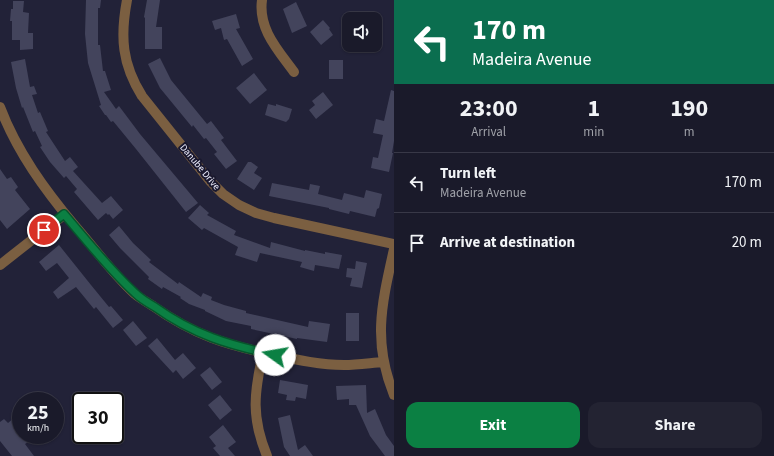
<!DOCTYPE html>
<html lang="en">
<head>
<meta charset="utf-8">
<style>
  body { margin:0; font-family:"Source Sans 3",sans-serif; background:#232332; color:#f1f3f6; height:100vh; display:flex; flex-direction:column; font-size:15px; white-space:nowrap }
  * { box-sizing:border-box; margin:0 }
  p { font-size:13px; color:#9fa1a8 }
  .icon { flex:none; width:22px; height:22px; fill:none; stroke:currentColor; stroke-width:2; stroke-linecap:round; stroke-linejoin:round }
  .map { position:relative; flex:1; overflow:hidden }
  .sheet { display:flex; flex-direction:column; background:#1a1a2a; width:380px }
  .sheet>* { flex:none }
  .top-card { background:#0b6e4f; color:#fff; overflow:hidden }
  .fabs { position:absolute; left:342px; top:12px; display:grid; gap:8px }
  .fabs a { display:grid; place-items:center; width:40px; height:40px; border-radius:8px; background:#1a1a2a; box-shadow:0 1px 3px #0004,0 0 0 1px #383847; font-size:20px }
  .speed { position:absolute; left:12px; top:392px; display:flex; gap:8px; font-size:20px; font-weight:700; text-align:center }
  .speed>* { display:grid; place-content:center; width:52px; height:52px; border-radius:50%; background:#1a1a2a; box-shadow:0 1px 3px #0004,0 0 0 1px #383847; line-height:1 }
  .speed small { font-size:10px; font-weight:400 }
  .speed .limit { border:2px solid #111; border-radius:6px; background:#fff; color:#111 }
  .pin { position:absolute; display:grid; place-items:center; width:34px; height:34px; color:#fff; margin:-17px; border:2px solid #fff; border-radius:50%; box-shadow:0 1px 4px #0007 }
  .me { position:absolute; width:44px; margin:-22px; rotate:283deg; stroke-linejoin:round; filter:drop-shadow(0 0 3px #0008) }
  .turn { display:flex; align-items:center; gap:14px; height:84px; padding:0 12px; font-size:18px }
  .turn .icon { width:52px; height:52px; stroke-width:2.5 }
  .turn b { display:block; font-size:28px; line-height:34px }
  .eta { display:flex; justify-content:space-evenly; align-items:center; height:68px; text-align:center }
  .eta b { font-size:24px; font-weight:700; line-height:28px }
  .button { display:flex; gap:8px; margin-top:auto; padding:8px 12px }
  .button a { flex:1; height:46px; border-radius:12px; background:#0b8043; color:#fff; font-size:16px; font-weight:700; line-height:46px; text-align:center }
  .button a+a { background:#232332; color:#f1f3f6 }
  ul { padding:0; list-style:none }
  li { display:flex; align-items:center; gap:12px; height:60px; padding:0 12px; border-top:1px solid #383847 }
  li div { flex:1 }
  li b { display:block; font-size:15px }
  li em { font-style:normal }
  main { display:flex; flex:1; min-height:0 }
  .map>svg:first-child { display:block }
</style>
</head>
<body>
<main>
<div class="map">
<svg width="394" height="456" viewBox="0 0 394 456">
  <rect width="100%" height="100%" fill="#222238"/>
  <!-- building -->
  <path fill="#43445c" d="M86 0H101L100 8H98V45H100L103 71H105L111 90 104 92 116 109 119 106 140 134 198 203 186 212 136 149 113 121 111 122 106 115H105L99 106 101 105 88 63 85 34Z
    M147 0H160L156 27H162V49H145V18L144 17Z
    M13 1H24L23 12 29 13 28 33H33V49L20 50V40H12V21H10L11 9H13Z
    M296 2 307 26 292 33 283 9Z
    M236 14 240 28 236 29 253 59 242 66 227 39 224 40 221 28 215 30 212 21Z
    M323 20 330 28 329 29 333 35 321 45 310 32Z
    M160 58 171 80 207 124 211 121 224 138 221 140 237 161 226 169 214 154 217 152 206 138 204 139 193 125 192 127 160 88 148 64Z
    M25 59 30 87 34 86 37 94 32 95 38 113 40 112 48 131 46 132 65 161 70 157 78 167 73 171 102 203 111 196 123 210 113 219 109 214 108 215 106 213 98 220 74 192 77 189 66 176 64 178 50 162 40 147 42 146 35 131 33 132 23 107 22 108 16 88 11 62Z
    M329 60H343V79H329Z
    M254 73 267 90 250 104 236 88Z
    M391 90 394 91V141L392 153H393L389 172 371 168 373 157 378 158 383 135 373 133 376 119 384 121Z
    M323 92 333 105 316 119 309 110 315 105 312 101Z
    M268 104 276 106V104L292 109 289 119 286 122 265 115Z
    M248 162H251L258 167 254 173 262 178 254 190 237 179Z
    M0 169 7 179 11 177 18 187 15 190 30 209 7 229 0 220Z
    M272 183 309 190 310 184 320 186 318 194 342 200 344 193 364 198 366 190 382 194 379 208 377 209 375 217 350 211 349 214 329 209V208L269 196Z
    M200 205 209 213 207 215 236 231 234 235 270 248 271 242 305 251V250L325 254V252L342 255 339 269 315 265 314 271 300 267 302 262 260 253 257 262 235 255 238 247 204 228 202 230 188 218Z
    M119 226 133 243 151 260 149 262 178 284 179 282 201 297 203 293 212 297 211 300 224 305 246 311V313L308 327 309 321 330 324 327 342 297 338V339L251 329V326L226 321 205 311V310L189 304 180 298 181 297 163 287 162 289 148 279 149 277 120 248 109 235Z
    M59 245 91 285 109 307 111 306 123 320 113 328 96 307 94 309 76 287 58 299 53 292 69 278 57 263 46 271 39 262Z
    M356 261 367 263 362 288 350 286 352 278 346 277 347 268 355 269Z
    M346 313H359V341H346Z
    M133 321 147 338 136 346 123 330Z
    M157 338 175 360 183 353 196 368 183 379 176 370 173 373 148 346Z
    M210 367 222 382 212 390 200 375Z
    M280 380 308 385 306 399 296 397 295 401 286 400 287 395 278 393Z
    M366 385 367 413 375 409 386 435 394 446V456H385L370 436 356 405H349V399L337 400 336 386Z
    M220 395 232 410 220 420 208 405Z
    M21 412V435L28 442 25 444 34 456H12L0 441V422L4 419 8 423Z
    M290 415 298 450 305 445 313 456H290L284 447 278 418Z
    M223 425 236 442 228 448 235 456H220L213 448 216 446 209 437Z"/>
  <g fill="none" stroke-linecap="round" stroke-linejoin="round">
    <!-- minor -->
    <path stroke="#7b5f41" stroke-width="10" d="M127 0C120 37 122 64 142 96L210 181 223 194 239 205 256 213 274 218 394 244
      M262 0C258 29 278 50 294 72
      M0 107C17 152 45 190 75 226 95 249 113 274 135 294 141 299 147 302 153 306 194 335 226 345 275 355 298 360 321 365 344 365 357 365 370 363 383 362
      M394 249C382 303 372 341 394 395
      M0 265 65 214
      M263 353C254 393 251 417 267 456"/>
  </g>
  <g fill="none" stroke-linecap="round" stroke-linejoin="round">
    <!-- route casing -->
    <g stroke="#07532c" stroke-width="10">
      <path id="route" d="M44 230 64 214C87 241 109 269 135 293 141 299 148 303 155 307 194 335 229 345 275 355"/>
    </g>
    <!-- route -->
    <use href="#route" stroke="#0b8043" stroke-width="7"/>
  </g>
  <g text-anchor="middle" dominant-baseline="central" stroke-width="4" stroke-linejoin="round" paint-order="stroke">
    <!-- street labels -->
    <g font-size="10" fill="#ededfd" stroke="#19182e">
      <text transform="translate(200 167) rotate(50)">Danube Drive</text>
    </g>
  </g>
</svg>
<div class="fabs">
<a><svg class="icon" aria-label="sound" viewBox="0 0 24 24"><path d="M4 9h4l5-4v14l-5-4H4zM17 9q2 3 0 6"/></svg></a>
</div>
<div class="speed"><div>25<small>km/h</small></div><div class="limit">30</div></div>
<div class="pin" style="left:44px;top:230px;background:#d93025"><svg class="icon" aria-label="arrive" viewBox="0 0 24 24"><path d="M6 21V4h12l-3 4 3 4H6"/></svg></div>
<svg class="me" style="left:275px;top:355px" viewBox="-20 -20 40 40"><circle r="19" fill="#fff"/><path d="M0-13L10 11 0 6-10 11z" fill="#0b8043"/></svg>
</div>
<section class="sheet">
<div class="top-card">
<div class="turn"><svg class="icon" aria-label="left" viewBox="0 0 24 24"><path d="M17 20v-9H6M10 6l-5 5 5 5"/></svg><div><b>170 m</b>Madeira Avenue</div></div>
</div>
<div class="eta">
<div><b>23:00</b><p>Arrival</p></div>
<div><b>1</b><p>min</p></div>
<div><b>190</b><p>m</p></div>
</div>
<ul>
<li><svg class="icon" aria-label="left" viewBox="0 0 24 24"><path d="M17 20v-9H6M10 6l-5 5 5 5"/></svg><div><b>Turn left</b><p>Madeira Avenue</p></div><em>170 m</em></li>
<li><svg class="icon" aria-label="arrive" viewBox="0 0 24 24"><path d="M6 21V4h12l-3 4 3 4H6"/></svg><div><b>Arrive at destination</b></div><em>20 m</em></li>
</ul>
<div class="button"><a>Exit</a><a>Share</a></div>
</section>
</main>
</body>
</html>
